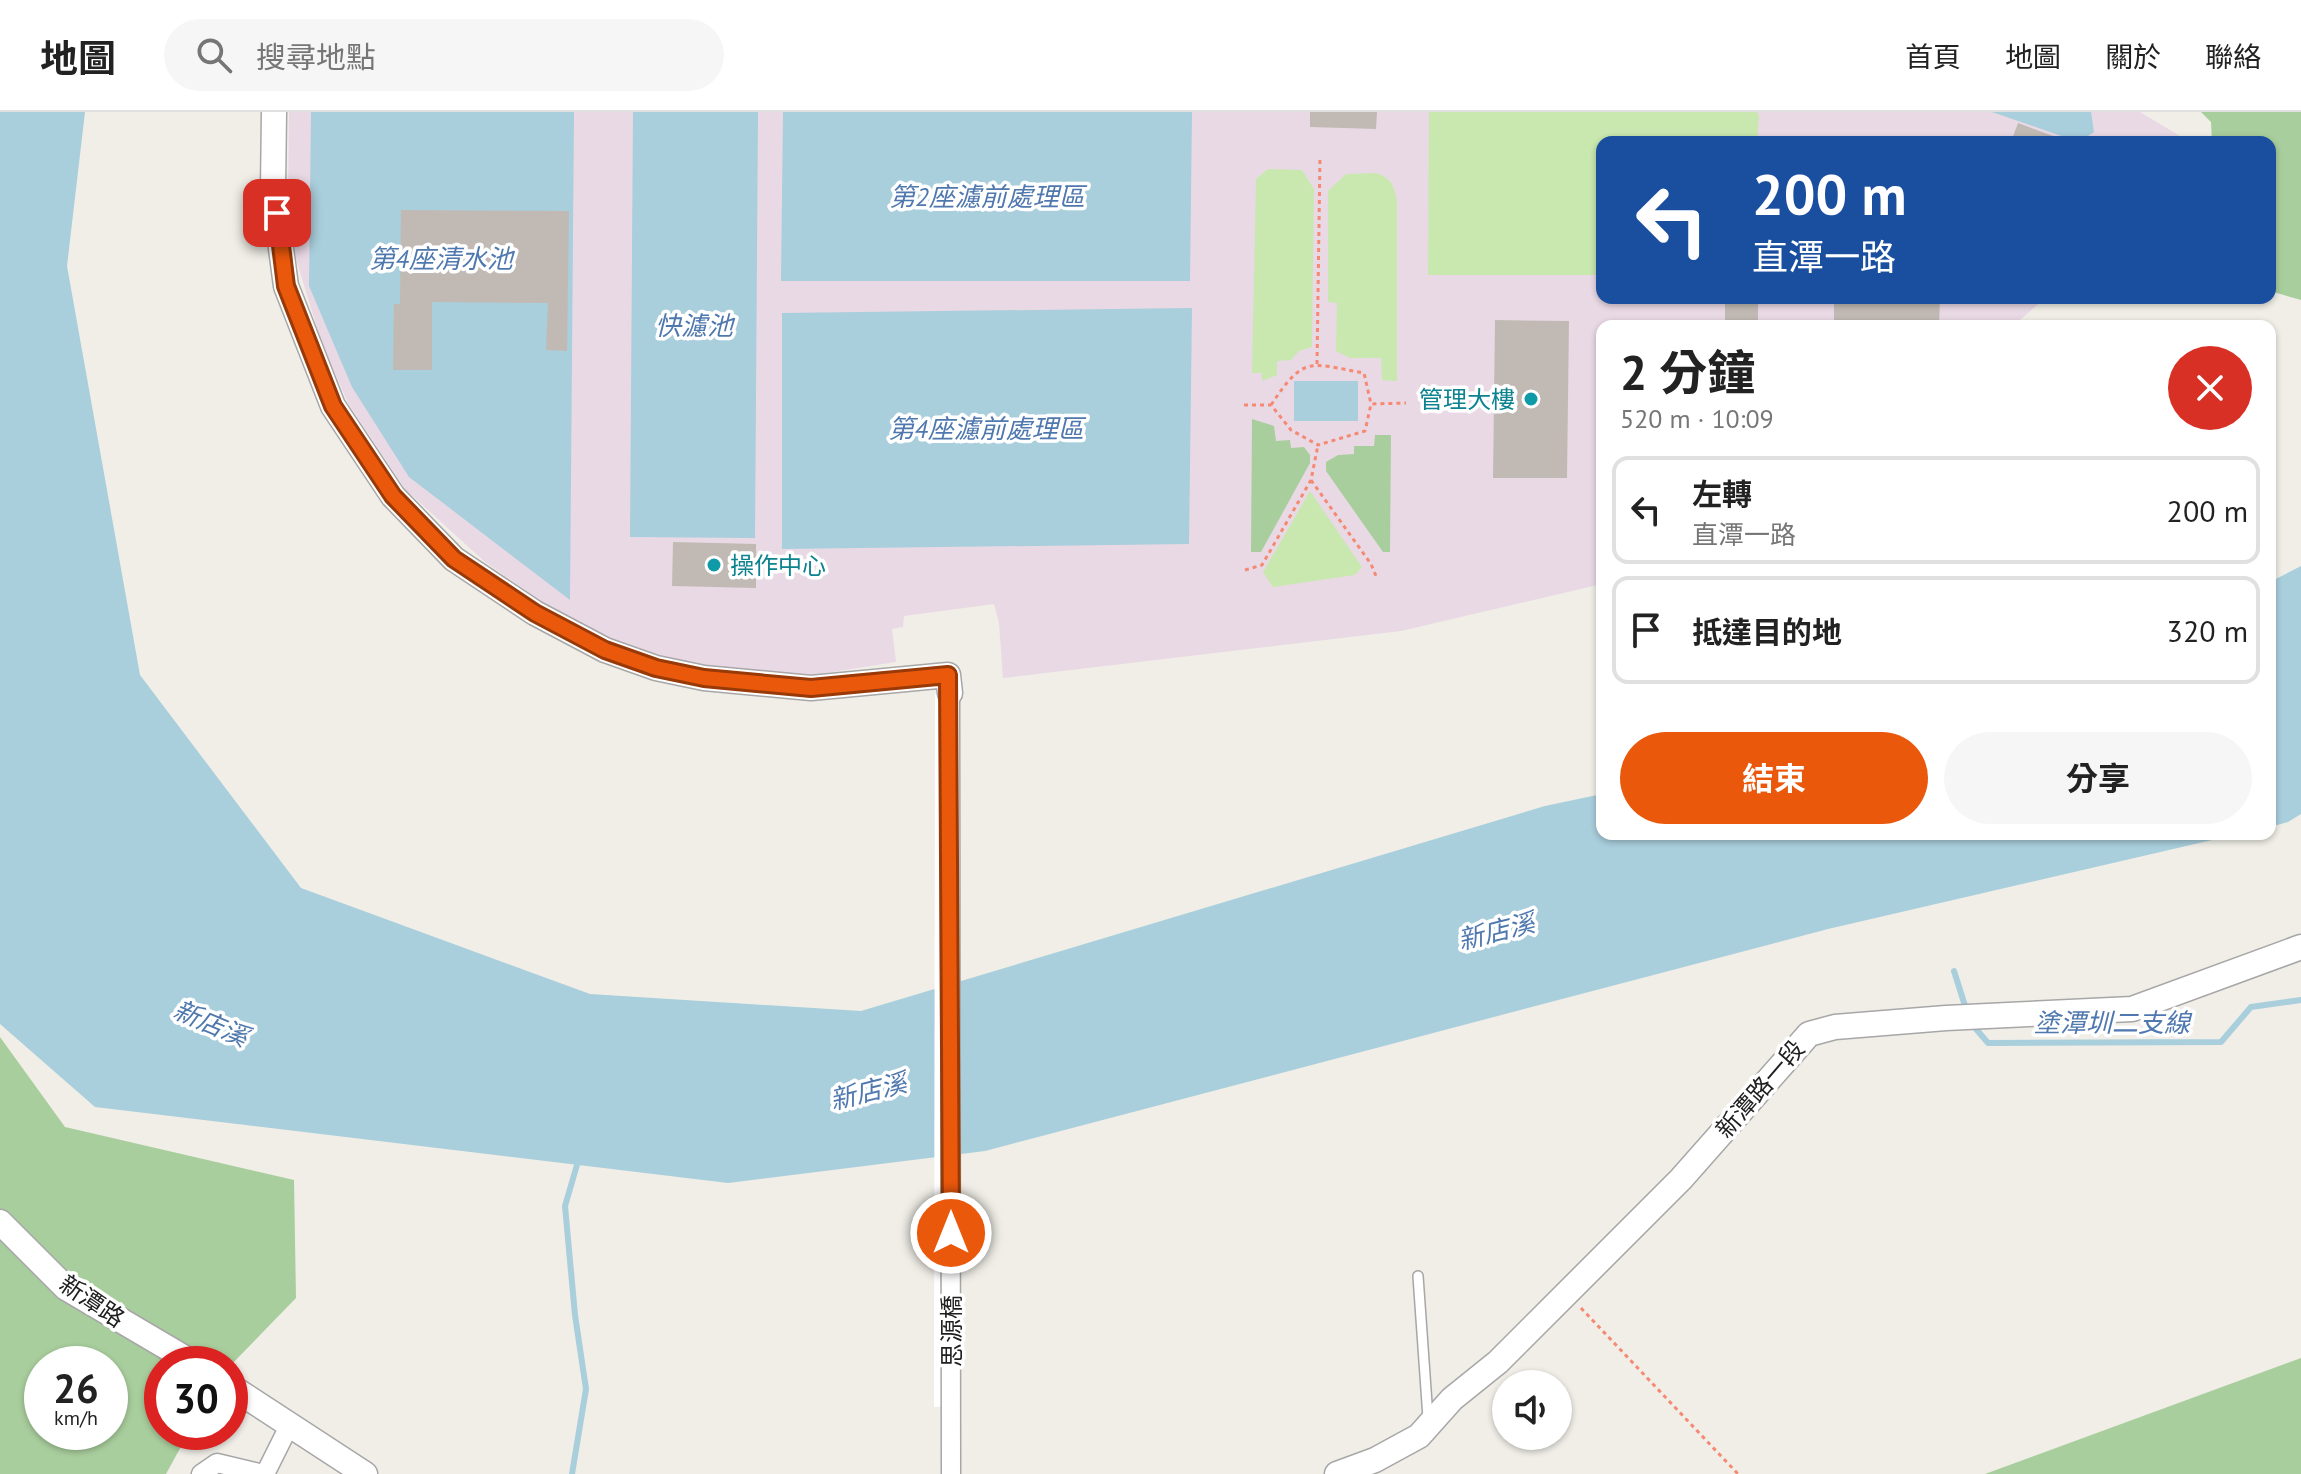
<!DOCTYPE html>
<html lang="zh-TW">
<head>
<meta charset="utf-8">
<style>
  body { margin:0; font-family:"PT Sans","Noto Sans TC",sans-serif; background:#f6f6f6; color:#222; height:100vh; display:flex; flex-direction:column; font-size:30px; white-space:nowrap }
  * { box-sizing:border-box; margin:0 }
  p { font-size:26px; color:#767676 }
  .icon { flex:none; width:44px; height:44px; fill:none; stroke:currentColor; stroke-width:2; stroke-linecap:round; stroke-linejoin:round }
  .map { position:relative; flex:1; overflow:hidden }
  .sheet { position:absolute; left:1596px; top:208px; width:680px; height:520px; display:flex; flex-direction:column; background:#fff; border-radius:16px; box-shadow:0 2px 6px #0004 }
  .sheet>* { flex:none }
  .banner { position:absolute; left:1596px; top:24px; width:680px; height:168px; border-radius:16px; box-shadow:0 2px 6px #0004; background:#1a4fa0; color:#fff; overflow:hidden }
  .tools { position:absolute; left:1492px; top:1258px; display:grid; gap:16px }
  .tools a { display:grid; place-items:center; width:80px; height:80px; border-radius:50%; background:#fff; box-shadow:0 2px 6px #0004; font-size:40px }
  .speed { position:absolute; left:24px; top:1234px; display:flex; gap:16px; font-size:40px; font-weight:700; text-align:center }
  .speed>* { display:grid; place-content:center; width:104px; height:104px; border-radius:50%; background:#fff; box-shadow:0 2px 6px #0004; line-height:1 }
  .speed small { font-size:20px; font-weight:400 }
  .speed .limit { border:12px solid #d22; background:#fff; color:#111 }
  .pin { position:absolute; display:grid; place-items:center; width:68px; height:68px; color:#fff; margin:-34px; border-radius:16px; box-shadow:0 4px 12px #0006 }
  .me { position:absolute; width:88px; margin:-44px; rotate:0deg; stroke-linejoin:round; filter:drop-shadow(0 0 6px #0008) }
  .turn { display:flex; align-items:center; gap:28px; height:168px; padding:0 24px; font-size:36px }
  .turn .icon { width:104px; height:104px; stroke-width:2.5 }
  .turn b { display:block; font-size:56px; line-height:68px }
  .round { display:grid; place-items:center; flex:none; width:84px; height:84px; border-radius:42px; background:#f6f6f6 }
  .headline { display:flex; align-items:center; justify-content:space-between; height:136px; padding:0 24px }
  h1 { font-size:48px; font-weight:700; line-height:60px }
  .primary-button { display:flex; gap:16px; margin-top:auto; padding:16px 24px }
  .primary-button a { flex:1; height:92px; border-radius:48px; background:#ea580c; color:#fff; font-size:32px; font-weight:700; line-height:92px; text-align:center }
  .primary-button a+a { background:#f6f6f6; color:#222 }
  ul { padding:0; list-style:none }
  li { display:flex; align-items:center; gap:24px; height:108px; margin:0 16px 12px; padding:0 8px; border:4px solid #e0e0e0; border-radius:16px }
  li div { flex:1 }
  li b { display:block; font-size:30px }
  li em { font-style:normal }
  header { display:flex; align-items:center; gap:48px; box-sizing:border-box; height:112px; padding:0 40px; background:#fff; border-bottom:2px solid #e0e0e0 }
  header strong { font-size:38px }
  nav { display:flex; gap:44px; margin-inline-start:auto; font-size:28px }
  .search { width:560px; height:72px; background:#f6f6f6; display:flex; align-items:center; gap:20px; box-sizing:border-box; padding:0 28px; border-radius:44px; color:#767676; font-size:30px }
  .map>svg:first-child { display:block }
</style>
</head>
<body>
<header>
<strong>地圖</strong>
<div class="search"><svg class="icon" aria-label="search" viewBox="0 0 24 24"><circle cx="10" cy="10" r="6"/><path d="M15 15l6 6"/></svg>搜尋地點</div>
<nav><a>首頁</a><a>地圖</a><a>關於</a><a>聯絡</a></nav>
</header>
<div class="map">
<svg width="2301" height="1362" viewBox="0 0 2301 1362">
  <rect width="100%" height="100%" fill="#f0eee7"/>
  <!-- industrial -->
  <path fill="#e9d9e5" d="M289 0H2140L2190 30H1602V186H2045L2013 214H1602V472L1401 519 1003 566 999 511 994 492 904 504 903 515 892 517 896 550 814 563 732 560 678 549 618 530 555 499 485 450 406 378 348 291 322 232 296 147 288 80Z"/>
  <!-- grass -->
  <path fill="#c8e8af" d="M1429 0H1757L1759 3 1757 30H1602V163H1428Z
    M1268 57 1302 58 1314 77 1312 235 1299 239 1291 248 1277 249V263L1262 269V261H1252L1256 67Z
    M1376 61C1392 66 1395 75 1397 91V269L1382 268 1381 246H1350L1336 239 1337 191 1328 190V79L1346 62Z
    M1310 379 1362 455 1355 463 1273 475 1263 460Z"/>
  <!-- forest -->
  <path fill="#a9ce9d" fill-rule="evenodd" d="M2201 0H2301V188L2270 179V30H2212L2211 10Z
    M1252 307 1274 314 1276 329 1290 328 1291 336 1304 335 1310 343V351L1261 440H1251Z
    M1375 323H1391L1390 440H1383L1326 359V350L1338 343 1354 342V334H1374Z
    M0 925 65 1015 294 1068 296 1186 230 1254 162 1252V1320H189L166 1362H0ZM42 1252H110V1320H42Z
    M2301 1246V1362H1985Z"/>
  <!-- water -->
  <path fill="#a9cedc" d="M0 0H85L67 154 140 563 301 776 590 882 861 899 1545 694 1602 682V722H2238L1828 817 985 1039 728 1071 95 995 0 912Z
    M311 0H574L570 488 409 365 352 275 309 174Z
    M633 0H758L755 426 630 425Z
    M783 0H1192L1190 169H781Z
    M1992 0H2091L2094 20 2079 30Z
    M1192 196 1189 432 782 437V201Z
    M1294 269H1358V309H1294Z
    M2301 454V702L2288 710 2270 715V470Z"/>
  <!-- pier -->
  <path fill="#fff" d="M935 582 959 584 960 1294 934 1295Z"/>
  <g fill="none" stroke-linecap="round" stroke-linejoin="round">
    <!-- stream -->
    <path stroke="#a9cedc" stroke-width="6" d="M1954 859 1967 900
      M1971 911 1988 931 2221 930 2251 895 2301 888
      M572 1362 586 1277 575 1203 565 1094 579 1046"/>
  </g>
  <!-- building -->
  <path fill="#c1bab4" d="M1310 0H1377L1376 17 1310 15Z
    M2018 11 2064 28V30H2011Z
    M401 98 569 99 567 239 546 238 548 191 432 190V258H393L394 192H400Z
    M1725 186H1758V214H1725Z
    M1834 186H1940L1939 214H1834Z
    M1495 208 1569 209 1567 366H1493Z
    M673 430 756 432V476L672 474Z"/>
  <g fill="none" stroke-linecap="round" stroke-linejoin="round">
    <!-- service casing -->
    <g stroke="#a7a7a7" stroke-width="12">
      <path id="service" d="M1418 1164 1428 1306"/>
    </g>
    <!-- minor casing -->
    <g stroke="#a7a7a7" stroke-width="21">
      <path id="minor" d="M950 581 951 1362
        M201 1362 217 1351 263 1362
        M265 1362 289 1314"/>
    </g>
    <!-- tertiary casing -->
    <g stroke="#a7a7a7" stroke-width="27">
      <path id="tertiary" d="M274 0 273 77 286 174 333 294 393 384 454 447 535 501 605 538 656 556 704 566 811 576 948 563 950 581
        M0 1110 66 1176 195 1252
        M230 1274 365 1362
        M1337 1362 1375 1348 1419 1324 1452 1287 1498 1250 1681 1067 1809 922 1835 915 1946 906 2132 897 2301 835"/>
    </g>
    <!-- path -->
    <path stroke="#f58973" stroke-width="3" stroke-dasharray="4 4" stroke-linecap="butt" d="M1317 252 1320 44
      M1244 293H1271L1291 318 1318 333 1365 319 1371 292 1406 291
      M1271 293C1304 243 1309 251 1364 261L1371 292
      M1311 368 1371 452 1376 464
      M1245 458 1262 453 1311 368 1318 333
      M1581 1196 1738 1362"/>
    <!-- service -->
    <use href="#service" stroke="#fff" stroke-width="9"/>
    <!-- minor -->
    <use href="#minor" stroke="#fff" stroke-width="18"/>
    <!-- tertiary -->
    <use href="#tertiary" stroke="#fff" stroke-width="24"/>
  </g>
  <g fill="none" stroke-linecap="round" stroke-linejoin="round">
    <!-- route casing -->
    <g stroke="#983908" stroke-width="20">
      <path id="route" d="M277 101 286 174 333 294 393 384 454 447 535 501 605 538 656 556 704 566 811 576 948 563 951 1121"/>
    </g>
    <!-- route -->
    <use href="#route" stroke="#ea580c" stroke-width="14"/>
  </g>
  <!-- markers -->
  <g fill="#0f9aa8" stroke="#fff" stroke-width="3">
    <circle cx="1531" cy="287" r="8"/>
    <circle cx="714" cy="453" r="8"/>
  </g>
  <g text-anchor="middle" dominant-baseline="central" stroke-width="7" stroke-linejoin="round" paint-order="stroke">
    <!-- culture labels -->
    <g font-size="24" fill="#0d838f" stroke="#fff" text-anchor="end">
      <text x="1515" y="287">管理大樓</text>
      <text x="730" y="453" text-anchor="start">操作中心</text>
    </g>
    <!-- street labels -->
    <g font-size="24" fill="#202020" stroke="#fff">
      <text transform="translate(1760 977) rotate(-49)">新潭路一段</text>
      <text transform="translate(92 1189) rotate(34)">新潭路</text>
      <text transform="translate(951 1219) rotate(-90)">思源橋</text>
    </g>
    <!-- water labels -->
    <g font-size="26" font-style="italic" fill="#4f78ae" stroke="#fff">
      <text x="987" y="84">第2座濾前處理區</text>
      <text x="441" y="146">第4座清水池</text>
      <text x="694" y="213">快濾池</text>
      <text x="986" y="316">第4座濾前處理區</text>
      <text transform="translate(1496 819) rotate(-14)">新店溪</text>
      <text x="2112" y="910">塗潭圳二支線</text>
      <text transform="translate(211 911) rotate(23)">新店溪</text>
      <text transform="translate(868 979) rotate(-14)">新店溪</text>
    </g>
  </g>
</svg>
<div class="tools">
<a><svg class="icon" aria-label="sound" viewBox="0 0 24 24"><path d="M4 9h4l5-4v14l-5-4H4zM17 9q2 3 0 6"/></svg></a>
</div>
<div class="speed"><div>26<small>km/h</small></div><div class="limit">30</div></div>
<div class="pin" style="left:277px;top:101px;background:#d93025"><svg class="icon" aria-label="arrive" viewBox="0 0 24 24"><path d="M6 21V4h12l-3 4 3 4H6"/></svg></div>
<svg class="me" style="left:951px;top:1121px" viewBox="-20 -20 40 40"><circle r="17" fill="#ea580c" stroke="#fff" stroke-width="3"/><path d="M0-11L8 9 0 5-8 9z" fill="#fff"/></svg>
<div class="banner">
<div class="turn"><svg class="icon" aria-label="left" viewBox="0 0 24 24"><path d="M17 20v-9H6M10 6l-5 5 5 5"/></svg><div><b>200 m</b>直潭一路</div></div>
</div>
<section class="sheet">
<div class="headline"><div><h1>2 分鐘</h1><p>520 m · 10:09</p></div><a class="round" style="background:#d93025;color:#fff"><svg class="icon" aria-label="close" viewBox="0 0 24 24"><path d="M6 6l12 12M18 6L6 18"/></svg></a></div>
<ul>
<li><svg class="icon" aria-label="left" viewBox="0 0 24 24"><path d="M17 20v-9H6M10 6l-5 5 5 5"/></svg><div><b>左轉</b><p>直潭一路</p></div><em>200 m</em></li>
<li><svg class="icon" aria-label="arrive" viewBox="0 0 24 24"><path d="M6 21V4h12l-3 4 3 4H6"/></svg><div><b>抵達目的地</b></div><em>320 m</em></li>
</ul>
<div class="primary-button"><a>結束</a><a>分享</a></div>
</section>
</div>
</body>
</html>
